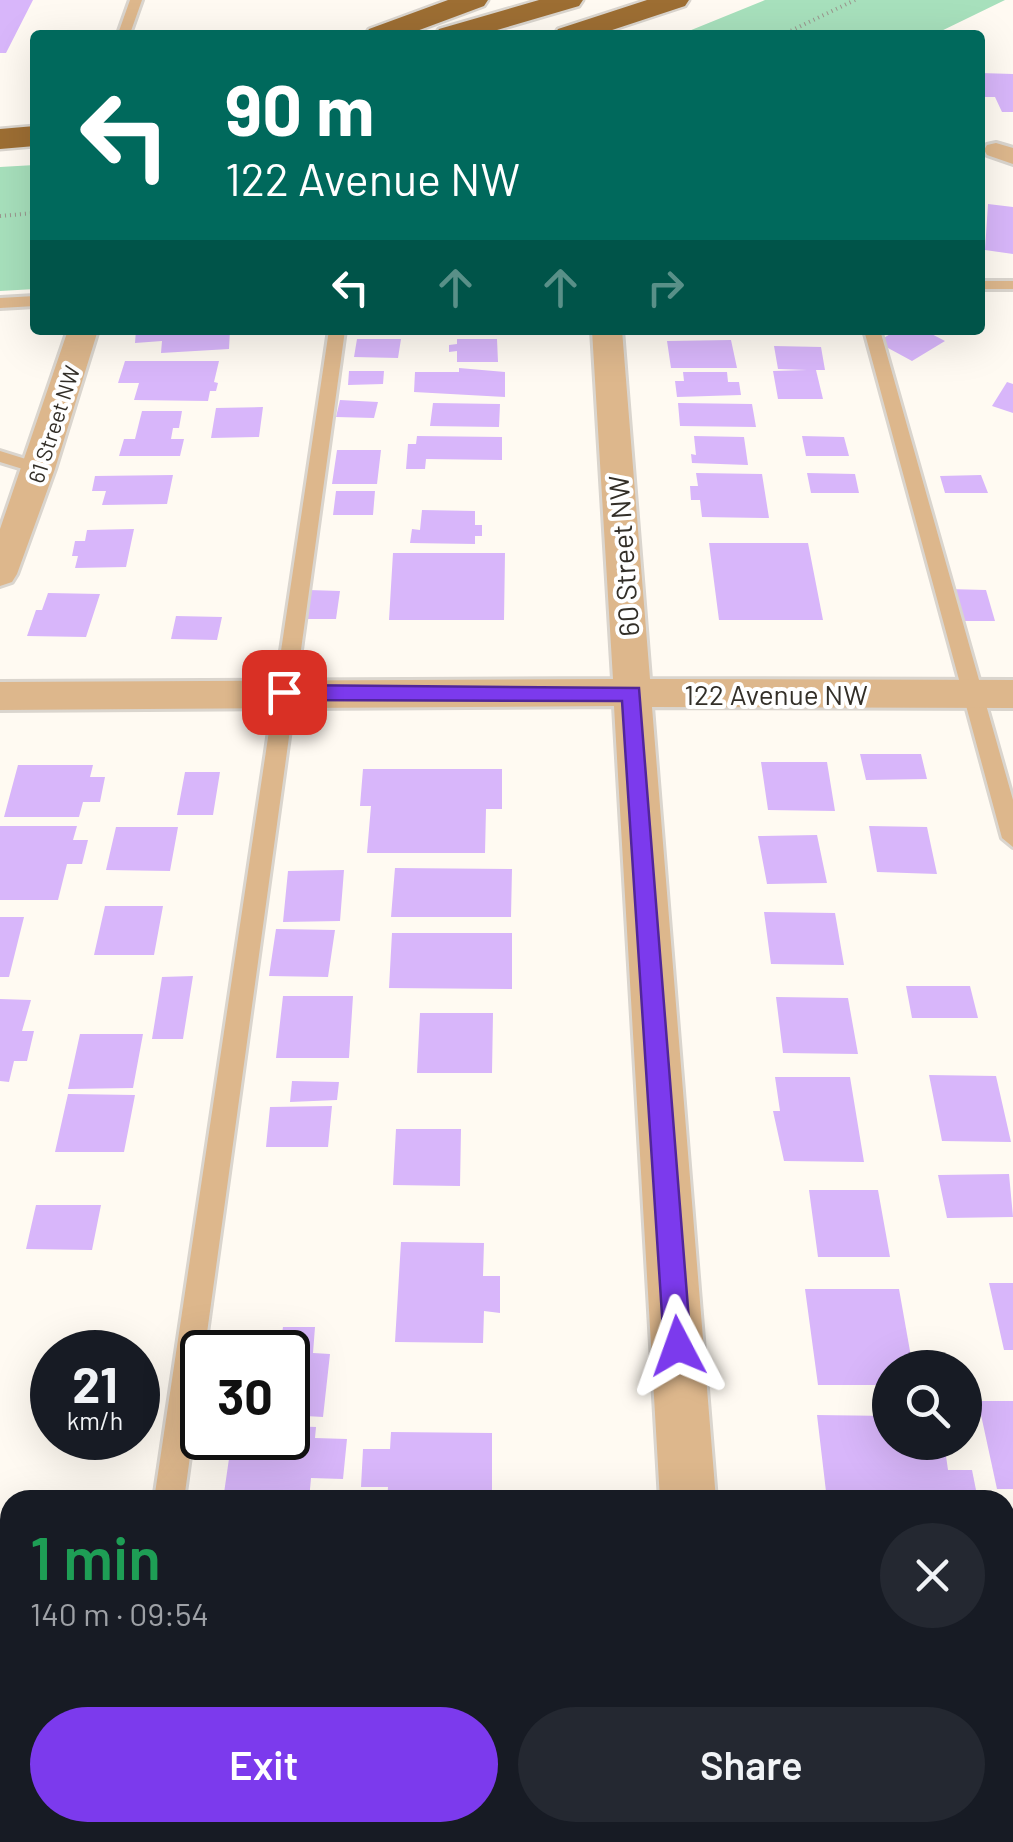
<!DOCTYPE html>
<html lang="en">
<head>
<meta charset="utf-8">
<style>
  body { margin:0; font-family:Barlow,sans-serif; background:#242831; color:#f1f3f6; height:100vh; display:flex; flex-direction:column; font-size:38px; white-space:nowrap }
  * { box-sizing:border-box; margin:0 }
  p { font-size:32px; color:#9ea1a6 }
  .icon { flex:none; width:55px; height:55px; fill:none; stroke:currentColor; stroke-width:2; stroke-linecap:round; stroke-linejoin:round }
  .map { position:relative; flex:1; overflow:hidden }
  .side { position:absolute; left:0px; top:1490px; width:1015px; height:352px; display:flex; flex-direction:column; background:#171b24; border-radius:30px 30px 0 0; box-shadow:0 10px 40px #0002 }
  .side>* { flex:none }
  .hud { position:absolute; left:30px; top:30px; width:955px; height:305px; border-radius:10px; box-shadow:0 10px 40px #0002; background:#00695c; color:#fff; overflow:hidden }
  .buttons { position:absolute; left:872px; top:1350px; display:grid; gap:20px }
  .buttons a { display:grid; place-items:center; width:110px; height:110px; border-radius:50%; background:#171b24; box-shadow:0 10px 40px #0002; font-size:50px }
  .speed { position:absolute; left:30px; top:1330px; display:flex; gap:20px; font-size:50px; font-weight:700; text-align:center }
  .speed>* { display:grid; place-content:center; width:130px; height:130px; border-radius:50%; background:#171b24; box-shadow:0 10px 40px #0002; line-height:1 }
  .speed small { font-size:25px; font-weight:400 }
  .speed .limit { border:5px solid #111; border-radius:15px; background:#fff; color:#111 }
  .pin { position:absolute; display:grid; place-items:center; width:85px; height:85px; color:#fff; margin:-42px; border-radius:20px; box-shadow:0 5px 15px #0006 }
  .me { position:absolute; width:110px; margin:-55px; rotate:356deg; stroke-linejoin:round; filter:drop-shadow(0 0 8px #0008) }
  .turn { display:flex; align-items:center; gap:35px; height:210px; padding:0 30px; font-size:45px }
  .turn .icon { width:130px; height:130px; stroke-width:2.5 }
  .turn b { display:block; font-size:70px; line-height:85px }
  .lanes { display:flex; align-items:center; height:95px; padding:0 30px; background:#0003; justify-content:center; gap:50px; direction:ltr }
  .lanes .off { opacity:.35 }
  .round { display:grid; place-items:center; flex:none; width:105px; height:105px; border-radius:52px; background:#242831 }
  .headline { display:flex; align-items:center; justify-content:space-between; height:170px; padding:0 30px }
  h1 { font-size:60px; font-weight:600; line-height:75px; color:#1e9e55 }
  .primary-button { display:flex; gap:20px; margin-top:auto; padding:20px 30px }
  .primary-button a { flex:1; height:115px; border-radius:60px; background:#7c3aed; color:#fff; font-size:40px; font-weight:600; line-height:115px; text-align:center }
  .primary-button a+a { background:#242831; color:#f1f3f6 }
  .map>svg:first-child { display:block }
</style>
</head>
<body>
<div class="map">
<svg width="1013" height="1842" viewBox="0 0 1013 1842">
  <rect width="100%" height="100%" fill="#fffaf2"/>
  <!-- green -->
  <path fill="#a7e0bc" d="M765 0H1005L933 35H679Z
    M35 165V289L0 291V167Z"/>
  <!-- building -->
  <path fill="#d8b6fa" d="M0 0H33L6 53H0Z
    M980 73 1013 74V112H1002L995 97H980Z
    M988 204 1013 207V254L985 250Z
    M136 330H230L229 349 161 353 162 341 135 343Z
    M897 330H924L945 341 912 361 877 342Z
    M357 339H401L398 358 354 357Z
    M457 339H497L498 362H457V351L449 352V345L457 344Z
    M731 340 737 368H671L667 341Z
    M774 346 821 347 825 370H816L823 399H778L773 371 807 370 778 369Z
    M125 361H219L214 382 218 383 216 391H210L208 401 134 400 139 383H118Z
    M459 368 505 372V397L414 392 415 372H459Z
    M349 371H384L383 384 348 385Z
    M683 372H727L728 382H739L741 395 677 397 675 381H684Z
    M1007 382 1013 384V413L992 406Z
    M340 400 378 402 374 418 336 417Z
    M433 403 500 404 499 427 430 426Z
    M678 403 752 404 756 427 680 426Z
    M263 407 259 437 211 438 216 408Z
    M142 411H182L179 428H173L171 439H184L180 456H119L124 439H135Z
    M417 436 502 437V460L426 459 425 469H406L408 444H416Z
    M694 436 744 437 748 465 692 463 691 454 696 455Z
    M802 436 844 437 849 456H806Z
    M337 450H381L377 484H332Z
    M696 473 762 474 769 518 702 517 700 500H691L690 486H698Z
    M807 473 855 474 859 493H811Z
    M173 475 167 504 102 505 106 491H92L95 476Z
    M981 475 988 493H945L940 476Z
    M336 491H375L373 515H333Z
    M422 510 475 511V525H482V536H475V544L410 543 412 529 420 530Z
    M134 529 126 567 75 568 78 556H72L75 541H85L87 530Z
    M709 543H808L823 620H719Z
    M393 553H505L504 620H389Z
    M948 589 986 590 995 621H957Z
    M309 590 340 591 336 619H304Z
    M48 593 100 594 86 637 27 636 36 610H42Z
    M176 616 222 617 217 640 171 639Z
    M860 754H921L927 779 866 780Z
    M761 762H827L835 811 768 810Z
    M18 765H93L90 777H105L100 802H83L79 817H4Z
    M363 769H502V809H486L485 853H367L371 806H360Z
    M185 772H220L213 815H177Z
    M0 826H77L73 840H88L82 864H67L58 900H0Z
    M869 826 927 827 937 874 877 872Z
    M116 827H178L170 871 106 870Z
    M817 835 827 883 767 884 758 836Z
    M395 868 512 869 511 917H391Z
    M344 870 340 921 283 922 288 871Z
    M105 906H163L154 955H94Z
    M764 912 835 913 844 965 771 964Z
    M0 917H24L9 977H0Z
    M276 929 335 930 328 977 269 976Z
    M392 933H512V989L389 988Z
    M193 976 183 1039H152L162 977Z
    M906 986H970L978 1018H912Z
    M283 996H353L349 1058H276Z
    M776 997 848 998 858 1054 783 1053Z
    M0 999 31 1000 22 1031H34L27 1061H14L9 1082 0 1081Z
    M420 1013H493L492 1073H417Z
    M80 1034H143L133 1088 68 1089Z
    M929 1075 996 1076 1011 1142 942 1141Z
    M775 1077H850L864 1162 784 1161 773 1111H780Z
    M292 1081 339 1082 337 1100 290 1102Z
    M68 1094 135 1095 124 1152H55Z
    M332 1106 328 1147H266L270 1107Z
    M396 1129H461L460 1186 393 1185Z
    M1009 1174 1013 1217 947 1218 938 1175Z
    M809 1190H878L890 1257H818Z
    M36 1205H101L92 1250 26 1249Z
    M401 1242 484 1243 483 1276H500V1313L484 1311 483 1343 395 1342Z
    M989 1283H1013V1350H1004Z
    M805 1289H899L913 1368H890V1385H818Z
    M283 1327H315L313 1353 330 1354 323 1417 288 1415V1352H279Z
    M978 1401H1013V1489H997Z
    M817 1415 890 1416V1442H944L948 1470H972L978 1500H827Z
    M288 1426 316 1427 315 1438 347 1439 343 1479 311 1478 309 1500H223L232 1438H288Z
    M391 1432 492 1433V1500H387L388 1487H361L363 1449H390Z
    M0 1622H10L8 1676H0Z
    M1005 1701 1013 1734V1763H1005Z
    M340 1832H464V1842H340Z"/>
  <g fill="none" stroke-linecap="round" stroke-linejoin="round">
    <!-- lane casing -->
    <g stroke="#dad5ce" stroke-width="6">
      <path id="lane" d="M130 0H142L131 31 125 35 119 31Z
        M980 281H1013V289H980Z
        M35 296V306L0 308V298Z
        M329 330H345L184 1500H154Z
        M864 330H880L1013 800V847L1002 838Z
        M0 451 45 465 48 469 39 474 0 462Z
        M104 1832H138L137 1842H103Z"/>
    </g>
    <!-- street casing -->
    <g stroke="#dad5ce" stroke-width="6">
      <path id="street" d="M996 143 1013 148V164L987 155 984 150 987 145Z
        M68 330H98L55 469 17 574 12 582 0 586V529Z
        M592 330H622L650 679 1013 680V708L652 707 716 1500H660L614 706 0 710V682L613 679Z
        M679 1832H743L744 1842H680Z"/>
    </g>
    <!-- highway casing -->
    <g stroke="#dad5ce" stroke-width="5">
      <path id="highway" d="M448 0H488L484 6 406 35H365L369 29Z
        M539 0H583L579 6 480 35H435L439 29Z
        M647 0H689L685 6 597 35H554L558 29Z
        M35 126V146L0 149V129Z"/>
    </g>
    <!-- path -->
    <path stroke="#9a958d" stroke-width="4" stroke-dasharray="1 4" stroke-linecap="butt" d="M782 35 855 0
      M0 216 35 213"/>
    <!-- lane -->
    <use href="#lane" fill="#ddb78c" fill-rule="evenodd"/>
    <!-- street -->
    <use href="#street" fill="#ddb78c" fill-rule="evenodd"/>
    <!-- highway -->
    <use href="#highway" fill="#9d6e33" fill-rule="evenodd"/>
  </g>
  <!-- route -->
  <path fill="#7c3aed" stroke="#51269a" stroke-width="2.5" d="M284 685 639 688 691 1346 687 1356 678 1360 668 1356 664 1346 622 701 284 700 274 692Z"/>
  <g text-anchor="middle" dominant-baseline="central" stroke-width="8" stroke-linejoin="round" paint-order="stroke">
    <!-- far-street labels -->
    <g font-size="22" fill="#332f28" stroke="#fff">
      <text transform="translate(53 424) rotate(-72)">61 Street NW</text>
    </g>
    <!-- street labels -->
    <g font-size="28" fill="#332f28" stroke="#fff">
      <text transform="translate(623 556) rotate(-94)">60 Street NW</text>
      <text x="776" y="694">122 Avenue NW</text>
    </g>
  </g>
</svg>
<div class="buttons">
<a><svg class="icon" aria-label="search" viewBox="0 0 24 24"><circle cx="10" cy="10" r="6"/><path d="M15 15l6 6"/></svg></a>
</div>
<div class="speed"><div>21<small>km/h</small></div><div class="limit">30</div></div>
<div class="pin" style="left:284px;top:692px;background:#d93025"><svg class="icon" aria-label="arrive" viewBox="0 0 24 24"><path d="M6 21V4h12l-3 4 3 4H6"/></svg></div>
<svg class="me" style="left:678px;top:1346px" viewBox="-20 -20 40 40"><path d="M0-17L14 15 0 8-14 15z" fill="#7c3aed" stroke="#fff" stroke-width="4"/></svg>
<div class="hud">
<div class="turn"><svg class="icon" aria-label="left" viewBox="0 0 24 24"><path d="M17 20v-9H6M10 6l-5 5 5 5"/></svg><div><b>90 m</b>122 Avenue NW</div></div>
<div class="lanes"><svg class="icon" aria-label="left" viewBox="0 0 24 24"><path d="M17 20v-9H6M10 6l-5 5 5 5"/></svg><svg class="icon off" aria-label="ahead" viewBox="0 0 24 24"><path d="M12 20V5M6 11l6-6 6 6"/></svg><svg class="icon off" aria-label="ahead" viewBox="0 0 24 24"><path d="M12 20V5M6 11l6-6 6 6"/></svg><svg class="icon off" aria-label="right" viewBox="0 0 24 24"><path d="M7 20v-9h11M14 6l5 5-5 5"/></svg></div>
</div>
<section class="side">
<div class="headline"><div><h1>1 min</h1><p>140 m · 09:54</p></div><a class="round"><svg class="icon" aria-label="close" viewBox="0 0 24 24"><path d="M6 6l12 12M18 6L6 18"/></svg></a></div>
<div class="primary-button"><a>Exit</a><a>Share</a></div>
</section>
</div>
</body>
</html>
